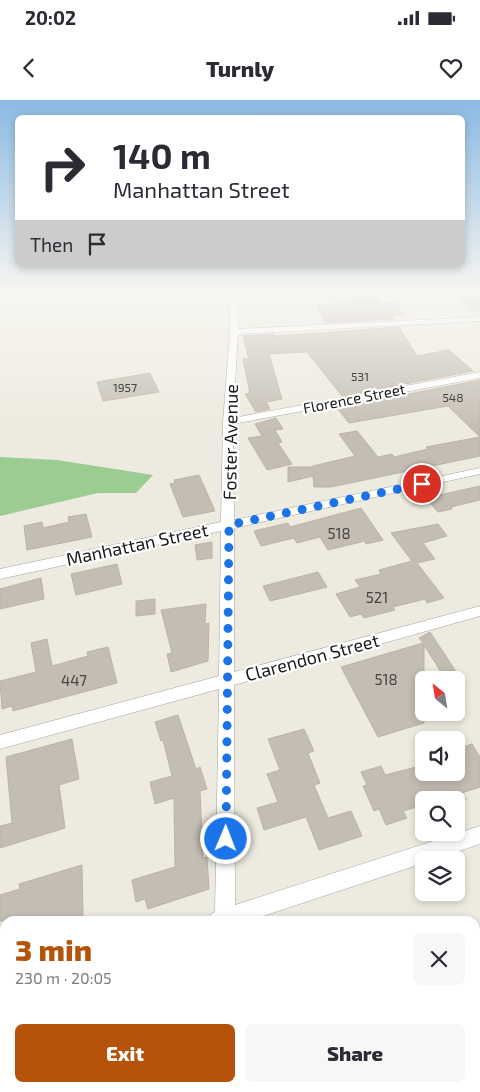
<!DOCTYPE html>
<html lang="en">
<head>
<meta charset="utf-8">
<style>
  body { margin:0; font-family:"Exo 2",sans-serif; background:#f7f7f7; color:#2b2b33; height:100vh; display:flex; flex-direction:column; font-size:19px; white-space:nowrap }
  * { box-sizing:border-box; margin:0 }
  p { font-size:16px; color:#7c7c81 }
  .icon { flex:none; width:28px; height:28px; fill:none; stroke:currentColor; stroke-width:2; stroke-linecap:round; stroke-linejoin:round }
  .map { position:relative; flex:1; overflow:hidden }
  .details { position:absolute; left:0px; top:816px; width:480px; height:176px; display:flex; flex-direction:column; background:#fff; border-radius:15px 15px 0 0; box-shadow:0 2px 8px #0003 }
  .details>* { flex:none }
  .hud { position:absolute; left:15px; top:15px; width:450px; height:152px; border-radius:8px; box-shadow:0 2px 8px #0003; background:#fff; color:#2b2b33; overflow:hidden }
  .needle { width:32px; rotate:330deg }
  .tools { position:absolute; left:415px; top:571px; display:grid; gap:10px }
  .tools a { display:grid; place-items:center; width:50px; height:50px; border-radius:8px; background:#fff; box-shadow:0 2px 8px #0003; font-size:25px }
  .pin { position:absolute; display:grid; place-items:center; width:42px; height:42px; color:#fff; margin:-21px; border:2px solid #fff; border-radius:50%; box-shadow:0 1px 5px #0007 }
  .me { position:absolute; width:55px; margin:-28px; rotate:1deg; stroke-linejoin:round; filter:drop-shadow(0 0 4px #0008) }
  .turn { display:flex; align-items:center; gap:18px; height:105px; padding:0 15px; font-size:22px }
  .turn .icon { width:65px; height:65px; stroke-width:2.5 }
  .turn b { display:block; font-size:35px; line-height:42px }
  .then { display:flex; align-items:center; height:48px; padding:0 15px; background:#0003; gap:10px; font-size:19px }
  .round { display:grid; place-items:center; flex:none; width:52px; height:52px; border-radius:8px; background:#f7f7f7 }
  .headline { display:flex; align-items:center; justify-content:space-between; height:85px; padding:0 15px }
  h1 { font-size:30px; font-weight:800; line-height:38px; color:#b45309 }
  .cta { display:flex; gap:10px; margin-top:auto; padding:10px 15px }
  .cta a { flex:1; height:58px; border-radius:8px; background:#b45309; color:#fff; font-size:20px; font-weight:800; line-height:58px; text-align:center }
  .cta a+a { background:#f7f7f7; color:#2b2b33 }
  .status { display:flex; justify-content:space-between; align-items:center; height:35px; padding:0 25px; background:#fff; direction:ltr }
  .status svg { height:14px; fill:currentColor }
  header { display:flex; justify-content:space-between; align-items:center; height:65px; padding:0 15px; background:#fff; font-size:22px; font-weight:800 }
  .map>svg:first-child { display:block }
</style>
</head>
<body>
<div class="status"><b>20:02</b><svg viewBox="0 0 49 12"><path d="M0 12V9h3v3zM5 12V6h3v6zM10 12V3h3v9zM15 12V0h3v12zM26 1h20v11H26zM47 4h2v5h-2z"/></svg></div>
<header><svg class="icon" aria-label="back" viewBox="0 0 24 24"><path d="M15 5l-7 7 7 7"/></svg>Turnly<svg class="icon" aria-label="heart" viewBox="0 0 24 24"><path d="M12 20l-8-8c-3-5 5-10 8-4 3-6 11-1 8 4z"/></svg></header>
<div class="map">
<svg width="480" height="992" viewBox="0 0 480 992">
  <rect width="100%" height="100%" fill="#edeadf"/>
  <!-- forest -->
  <path fill="#9bcd93" d="M0 357 57 360 153 375 136 393H98L0 416Z"/>
  <!-- building -->
  <path fill="#c4bdb3" stroke="#beb3a2" d="M474 192H480V211H470L456 193Z
    M378 197 382 203 395 202 404 215H391L394 219 325 223 316 205 345 203 343 199Z
    M399 227 417 256 449 250 473 271 342 296 307 252 269 254 282 299 266 302 270 309 256 312 245 294 250 293 243 259H249L243 236 274 234 275 236Z
    M150 273 159 292 103 301 97 282Z
    M480 280V356L331 387H314L313 376 288 382V367H313V366L355 356 339 334 357 331 378 357 392 354 394 357 428 349 426 347 480 337 448 306 349 323 337 308Z
    M276 318 283 329 275 330 282 342 278 343 292 364 267 370 248 338 262 336 255 324Z
    M199 375 215 411 183 417 170 384 175 383 174 380Z
    M480 386V400L451 407 452 409 438 412 426 398Z
    M361 408 383 440 366 444 365 441 328 450 320 437 297 443 294 438 261 446 254 431 288 423 290 427Z
    M86 414 92 437 27 450 24 426 42 422 43 428 69 422 68 417Z
    M438 424 447 436 423 443 435 459 417 463 444 498 427 503 425 499 393 507 395 510 364 518 361 514 350 517 336 494 360 487 355 480 381 474 379 470 412 461 391 433Z
    M212 442V458L197 460 195 445Z
    M117 464 122 484 76 495 71 474Z
    M318 472 327 487 270 501 263 486Z
    M41 478 44 499 0 509V489Z
    M155 499V514L136 516V501Z
    M206 504 205 524 209 523 208 561 171 572 167 554 172 553 161 510Z
    M430 532 457 573 444 577 424 545V623L378 637 341 567 423 543 419 538Z
    M47 539 52 566 88 556 87 552 108 547 117 583 13 611 12 606 2 609 0 581 36 572 31 543Z
    M178 615 196 669 200 667 207 689 200 691 203 758 207 757 209 789 148 809 145 799 136 802 132 780 175 767 174 698 155 704 150 682 172 676 163 640 161 641 155 622Z
    M304 629 314 651 308 653 320 683 314 685 328 718 351 711 362 736 319 750 306 717 264 730 257 708 278 702 267 674 280 670 268 639Z
    M72 639 79 679 59 685 65 728 0 748V726L12 723 6 657Z
    M472 644 480 657V687L462 693 466 700H424V705L403 711 407 718 386 725 379 709 374 711 363 686 367 685 361 672 381 666 385 675 424 665V672H456V649Z
    M82 765 83 821H0V795L20 789 19 784Z"/>
  <g fill="none" stroke-linecap="round" stroke-linejoin="round">
    <!-- street casing -->
    <g stroke="#a1a1a1" stroke-width="1">
      <path id="street" d="M229 192H237L238 229 480 217V221L238 234 233 318 480 272V278L233 324 234 420 480 368V374L234 428V572L480 506V516L234 585 235 805 480 726V744L432 760H424V763L248 821H208L211 814 215 812 219 589 0 649V635L219 576 221 431 0 479V469L221 422 223 322 230 232Z
        M5 893V915L0 917V895Z
        M212 988H235L236 992H212Z"/>
    </g>
    <!-- street -->
    <use href="#street" fill="#fff" fill-rule="evenodd"/>
  </g>
  <!-- sky -->
  <linearGradient id="sky" x2="0" y2="1"><stop stop-color="#8abae3"/><stop offset="0.58" stop-color="#f7f6f1"/><stop offset="1" stop-color="#f7f6f1" stop-opacity="0"/></linearGradient>
  <rect width="480" height="331" fill="url(#sky)"/>
  <g fill="none" stroke-linecap="round" stroke-linejoin="round">
    <!-- route -->
    <path stroke="#1a73e8" stroke-width="9" stroke-dasharray="0 16.2" d="M226 739 229 425 422 384"/>
  </g>
  <g text-anchor="middle" dominant-baseline="central" stroke-width="4.5" stroke-linejoin="round" paint-order="stroke">
    <!-- far-number labels -->
    <g font-size="12" fill="#444340">
      <text x="360" y="276">531</text>
      <text x="125" y="287">1957</text>
      <text x="453" y="297">548</text>
    </g>
    <!-- far-street labels -->
    <g font-size="15" fill="#1a1a1a" stroke="#fff">
      <text transform="translate(354 298) rotate(-11)">Florence Street</text>
    </g>
    <!-- number labels -->
    <g font-size="15" fill="#444340">
      <text x="339" y="433">518</text>
      <text x="377" y="497">521</text>
      <text x="386" y="579">518</text>
      <text x="74" y="580">447</text>
    </g>
    <!-- street labels -->
    <g font-size="18" fill="#1a1a1a" stroke="#fff">
      <text transform="translate(230 342) rotate(-89)">Foster Avenue</text>
      <text transform="translate(137 444) rotate(-12)">Manhattan Street</text>
      <text transform="translate(312 557) rotate(-15)">Clarendon Street</text>
    </g>
  </g>
</svg>
<div class="tools">
<a><svg class="needle" viewBox="-14 -14 28 28"><path d="M0-13l5 13h-10z" fill="#e53935"/><path d="M0 13l5-13h-10z" fill="#7c7c81"/></svg></a>
<a><svg class="icon" aria-label="sound" viewBox="0 0 24 24"><path d="M4 9h4l5-4v14l-5-4H4zM17 9q2 3 0 6"/></svg></a>
<a><svg class="icon" aria-label="search" viewBox="0 0 24 24"><circle cx="10" cy="10" r="6"/><path d="M15 15l6 6"/></svg></a>
<a><svg class="icon" aria-label="layers" viewBox="0 0 24 24"><path d="M12 4l9 5-9 5-9-5zM3 14l9 5 9-5"/></svg></a>
</div>
<div class="pin" style="left:422px;top:384px;background:#d93025"><svg class="icon" aria-label="arrive" viewBox="0 0 24 24"><path d="M6 21V4h12l-3 4 3 4H6"/></svg></div>
<svg class="me" style="left:226px;top:739px" viewBox="-20 -20 40 40"><circle r="17" fill="#1a73e8" stroke="#fff" stroke-width="3"/><path d="M0-11L8 9 0 5-8 9z" fill="#fff"/></svg>
<div class="hud">
<div class="turn"><svg class="icon" aria-label="right" viewBox="0 0 24 24"><path d="M7 20v-9h11M14 6l5 5-5 5"/></svg><div><b>140 m</b>Manhattan Street</div></div>
<div class="then">Then<svg class="icon" aria-label="arrive" viewBox="0 0 24 24"><path d="M6 21V4h12l-3 4 3 4H6"/></svg></div>
</div>
<section class="details">
<div class="headline"><div><h1>3 min</h1><p>230 m · 20:05</p></div><a class="round"><svg class="icon" aria-label="close" viewBox="0 0 24 24"><path d="M6 6l12 12M18 6L6 18"/></svg></a></div>
<div class="cta"><a>Exit</a><a>Share</a></div>
</section>
</div>
</body>
</html>
